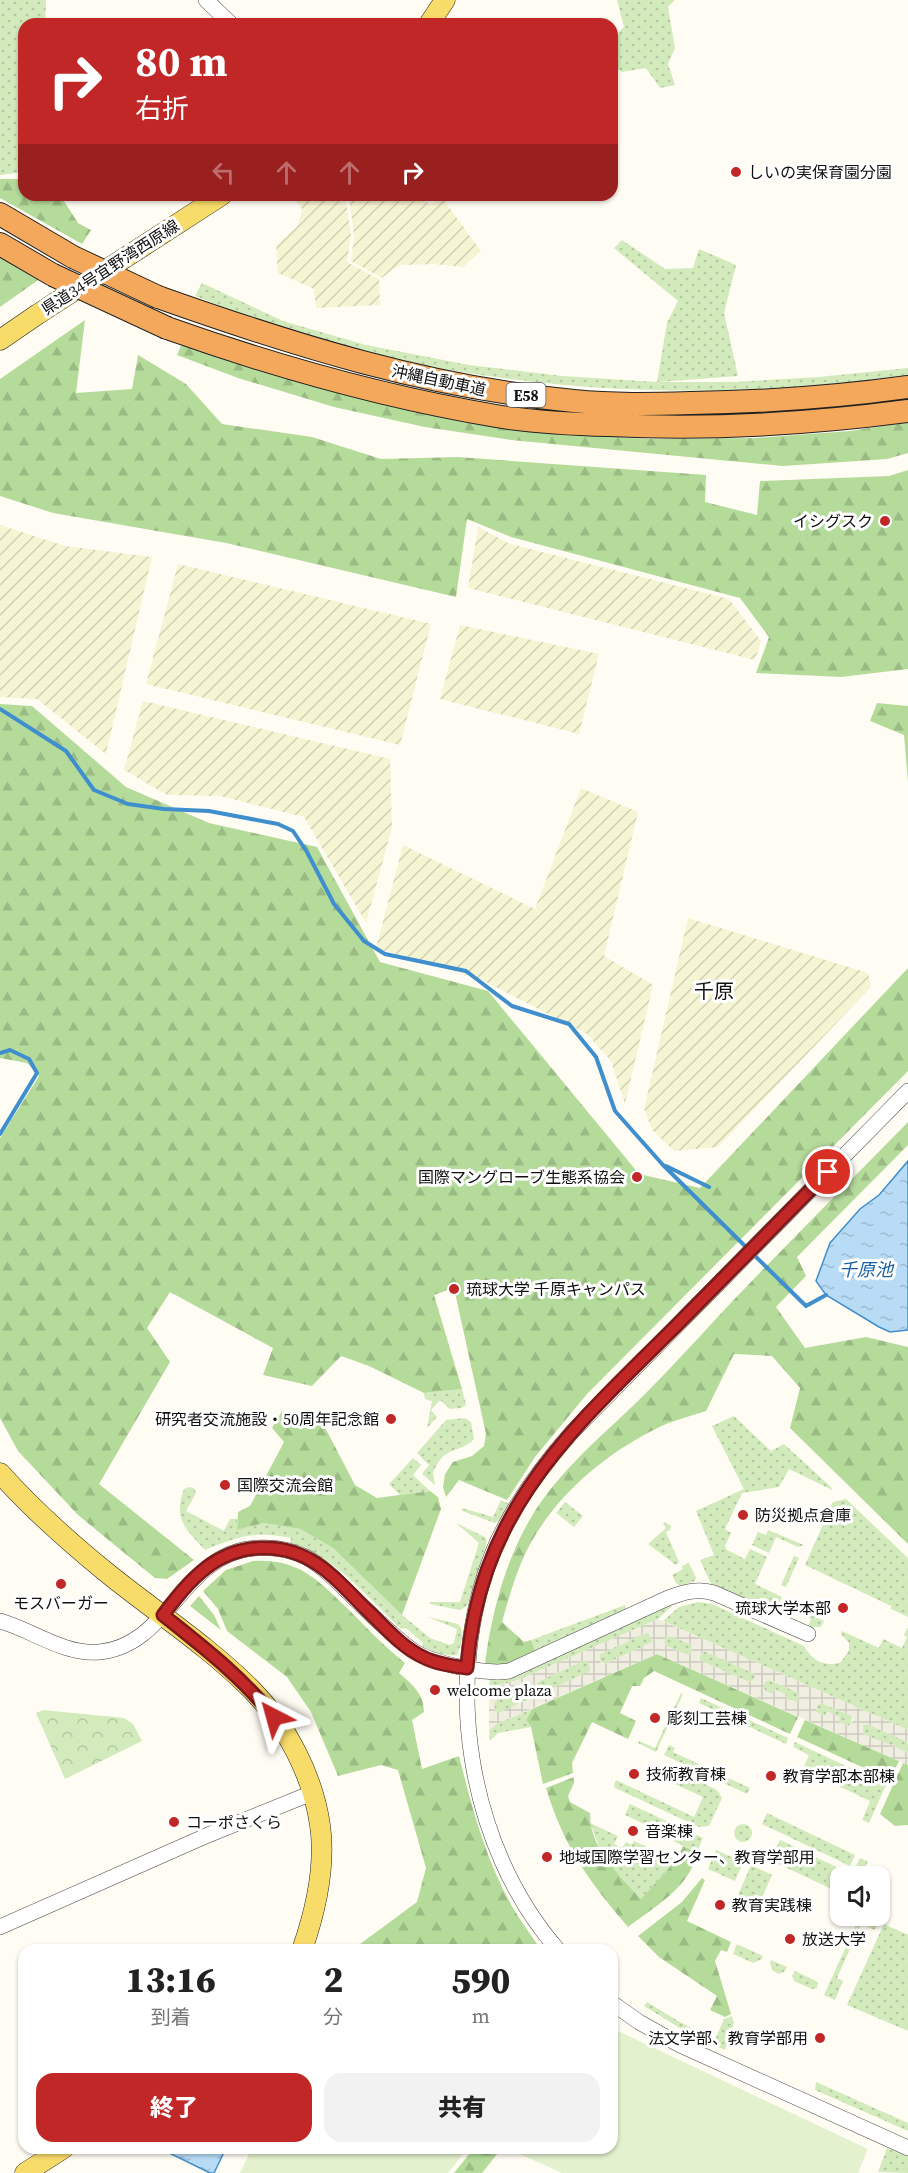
<!DOCTYPE html>
<html lang="ja">
<head>
<meta charset="utf-8">
<style>
  body { margin:0; font-family:"Source Serif 4","Noto Sans JP",serif; background:#f2f2f2; color:#222; height:100vh; display:flex; flex-direction:column; font-size:22px; white-space:nowrap }
  * { box-sizing:border-box; margin:0 }
  p { font-size:20px; color:#767676 }
  .icon { flex:none; width:33px; height:33px; fill:none; stroke:currentColor; stroke-width:2; stroke-linecap:round; stroke-linejoin:round }
  .map { position:relative; flex:1; overflow:hidden }
  .details { position:absolute; left:18px; top:1944px; width:600px; height:210px; display:flex; flex-direction:column; background:#fff; border-radius:18px; box-shadow:0 2px 4px #0004 }
  .details>* { flex:none }
  .hud { position:absolute; left:18px; top:18px; width:600px; height:183px; border-radius:18px; box-shadow:0 2px 4px #0004; background:#c12727; color:#fff; overflow:hidden }
  .buttons { position:absolute; left:830px; top:1866px; display:grid; gap:12px }
  .buttons a { display:grid; place-items:center; width:60px; height:60px; border-radius:12px; background:#fff; box-shadow:0 2px 4px #0004; font-size:30px }
  .pin { position:absolute; display:grid; place-items:center; width:51px; height:51px; color:#fff; margin:-26px; border:3px solid #fff; border-radius:50%; box-shadow:0 2px 6px #0007 }
  .me { position:absolute; width:66px; margin:-33px; rotate:321deg; stroke-linejoin:round; filter:drop-shadow(0 0 4px #0008) }
  .turn { display:flex; align-items:center; gap:21px; height:126px; padding:0 18px; font-size:27px }
  .turn .icon { width:78px; height:78px; stroke-width:2.5 }
  .turn b { display:block; font-size:42px; line-height:51px }
  .lanes { display:flex; align-items:center; height:57px; padding:0 18px; background:#0003; justify-content:center; gap:30px; direction:ltr }
  .lanes .off { opacity:.35 }
  .eta { display:flex; justify-content:space-evenly; align-items:center; height:102px; text-align:center }
  .eta b { font-size:36px; font-weight:800; line-height:42px }
  .primary-button { display:flex; gap:12px; margin-top:auto; padding:12px 18px }
  .primary-button a { flex:1; height:69px; border-radius:18px; background:#c12727; color:#fff; font-size:24px; font-weight:800; line-height:69px; text-align:center }
  .primary-button a+a { background:#f2f2f2; color:#222 }
  .map>svg:first-child { display:block }
</style>
</head>
<body>
<div class="map">
<svg width="908" height="2173" viewBox="0 0 908 2173">
  <defs>
    <pattern id="farmland-furrows" width="10" height="10" patternUnits="userSpaceOnUse" patternTransform="scale(1.5)"><rect width="10" height="10" fill="#f5f4d3"/><path d="M-1 1l2-2M0 10L10 0M9 11l2-2" fill="none" stroke="#d1d0b4"/></pattern>
    <pattern id="grass-dots" width="8" height="8" patternUnits="userSpaceOnUse" patternTransform="scale(1.5)"><rect width="8" height="8" fill="#d2eabc"/><path d="M2 2h.1M6 6h.1" fill="none" stroke="#b3c8a1" stroke-width="1.8" stroke-linecap="round"/></pattern>
    <pattern id="forest-firs" width="22" height="20" patternUnits="userSpaceOnUse" patternTransform="scale(1.5)"><rect width="22" height="20" fill="#b5db9b"/><path d="M5 1l3.5 6h-7zM16 11l3.5 6h-7z" fill="#9bbb84"/></pattern>
    <pattern id="park-crowns" width="20" height="18" patternUnits="userSpaceOnUse" patternTransform="scale(1.5)"><rect width="20" height="18" fill="#d2eabc"/><path d="M2 6a3 3 0 1 1 6 0M12 15a3 3 0 1 1 6 0" fill="none" stroke="#b3c8a1"/></pattern>
    <pattern id="plaza-grid" width="8" height="8" patternUnits="userSpaceOnUse" patternTransform="scale(1.5)"><rect width="8" height="8" fill="#f0ede1"/><path d="M0 4h8M4 0v8" fill="none" stroke="#cdcac0"/></pattern>
    <pattern id="water-ripples" width="26" height="14" patternUnits="userSpaceOnUse" patternTransform="scale(1.5)"><rect width="26" height="14" fill="#b8dcf6"/><path d="M2 4q2-2 4 0t4 0M15 11q2-2 4 0t4 0" fill="none" stroke="#9dbcd2"/></pattern>
  </defs>
  <rect width="100%" height="100%" fill="#fffdf3"/>
  <!-- farmland -->
  <path fill="url(#farmland-furrows)" d="M296 195H345L351 234 347 262 379 279 380 305 316 308 314 289 278 273 276 246 298 225 302 209 293 197Z
    M349 195H409L431 204 443 199 481 251 463 267 434 264 402 265 393 269 382 278 351 261 354 237Z
    M0 525 65 546 152 557 106 754 37 699 0 697Z
    M478 527 510 544 729 599 761 641 755 660 468 588Z
    M178 564 431 624 400 745 146 684Z
    M460 625 599 654 579 734 440 699Z
    M143 701 390 759 392 827 366 923 304 817 220 796 167 795 124 770Z
    M581 788 638 812 604 956 653 985 625 1104 611 1061 587 1034 480 979 376 948 403 845 535 909Z
    M688 918 868 973 871 987 718 1147 674 1151 652 1130 644 1109Z"/>
  <!-- grass -->
  <path fill="url(#grass-dots)" d="M0 0H46L45 24H24V172L0 175Z
    M617 0H675L668 7 675 48 668 64 675 85 660 88 646 68 622 72 612 65V39L624 27Z
    M622 240 665 269 693 268 699 249 736 265 724 313 738 376 659 382H734L819 377 908 368V375C710 403 517 394 323 342 280 330 237 313 195 296L202 283 283 321 366 345 469 365 562 376 657 382 667 323 678 301 614 248Z
    M462 1389 466 1405 461 1408 450 1409 440 1400 431 1410 437 1417 427 1428 432 1401 425 1399 424 1393Z
    M734 1416 771 1451 784 1444 831 1487 832 1490 789 1469 779 1487 742 1493 725 1529 731 1533 725 1546 727 1550 745 1559 750 1549 767 1557 755 1584 782 1597 778 1605 771 1609 711 1584 700 1560 714 1555 696 1511 744 1489 712 1426Z
    M465 1418 471 1422 474 1439C459 1455 445 1443 433 1473L435 1485 422 1474 429 1465 417 1453 446 1420Z
    M413 1458 421 1465 413 1475 430 1491 400 1495 389 1484Z
    M189 1487 194 1488 196 1493 186 1511 224 1531 230 1519H237V1530L264 1523 300 1529 333 1548 402 1615 430 1638 450 1645 454 1643 457 1629 428 1617 458 1624C466 1631 461 1645 457 1655 446 1657 432 1651 422 1646L423 1643 406 1628 401 1629C367 1597 335 1556 290 1543L291 1538C253 1531 240 1536 205 1550 185 1528 173 1520 184 1489Z
    M846 1499 908 1558V1617L891 1609V1606L805 1565 833 1502Z
    M501 1500 509 1504 500 1520 495 1523 462 1511V1508L493 1517Z
    M565 1502 583 1516 574 1527 556 1513Z
    M665 1522 671 1526 670 1530 666 1532 679 1562 676 1565 648 1544 666 1528 663 1524Z
    M456 1523 485 1537 487 1541 467 1606 460 1610 430 1604V1602H460L479 1543Z
    M768 1530 804 1545 798 1547 776 1537 769 1553 752 1545 758 1532 766 1535Z
    M794 1556 799 1558 786 1587 781 1585Z
    M689 1563 696 1578 695 1581 680 1586 676 1583 672 1575 683 1569 682 1566Z
    M698 1602 712 1604 804 1646C811 1660 826 1668 841 1662L849 1650V1643L841 1634 842 1631 879 1648 883 1639 902 1648 907 1637 904 1635 908 1627V1730L663 1621 679 1607Z
    M674 1604 658 1619 518 1680 489 1688 490 1677Z
    M786 1604 824 1621 821 1627H814L812 1629 808 1627 811 1619 792 1610 788 1618 783 1613Z
    M625 1605 627 1611 536 1653 531 1640Z
    M648 1632 653 1642 605 1664C600 1662 598 1659 600 1654Z
    M670 1636 692 1645 691 1653 688 1655 666 1646 664 1642 666 1637Z
    M705 1651 753 1673 755 1676 753 1681 749 1682 701 1661 699 1657Z
    M585 1660 589 1662 591 1671 542 1694 538 1691 537 1682Z
    M769 1680 797 1692 799 1696 797 1702 786 1699 787 1695 773 1694 765 1691 763 1687 765 1681Z
    M525 1688 530 1694 529 1699 498 1714 495 1711 493 1702Z
    M681 1693 683 1694 656 1752 638 1743 639 1741 655 1748Z
    M701 1698 788 1738 786 1744 699 1703Z
    M821 1703 852 1716 851 1724 848 1726 838 1722 840 1718 825 1716 816 1712 817 1705Z
    M532 1709 526 1720 531 1727 498 1733 490 1741 489 1730 498 1723Z
    M867 1724 908 1742V1753L893 1746 894 1744 891 1746 863 1734V1725Z
    M795 1742 886 1785 869 1823 862 1820 870 1801 803 1769 809 1755 793 1747Z
    M669 1745 675 1748 673 1752 750 1788 747 1794 664 1755Z
    M676 1770 717 1790 722 1798 709 1826 699 1827 615 1788 614 1785 616 1780 694 1817 703 1797 662 1778 664 1772 673 1776Z
    M630 1804 703 1838 697 1852 673 1841 674 1838 625 1815Z
    M767 1813 855 1855 850 1866 762 1824Z
    M590 1823 618 1836 614 1844 622 1848 626 1842 632 1845 634 1841 676 1860 641 1899 603 1857Z
    M734 1833a9 9 0 1 1 18 0a9 9 0 1 1-18 0Z
    M780 1840 847 1872 845 1876H840V1887L838 1892 770 1860Z
    M716 1850 743 1862 735 1881 708 1869Z
    M860 1858 868 1861 861 1876H851Z
    M751 1865 772 1875 756 1911 735 1902Z
    M860 1916H865L878 1922 875 1930 861 1924 837 1978 843 1981 835 2000 824 1995Z
    M884 1924 908 1935V2031L847 2005Z
    M737 1944 763 1956 762 1959 753 1963 733 1954Z
    M771 1960 787 1967 785 1971 779 1974 772 1970 770 1963Z
    M795 1971 816 1981 818 1983 817 1988 812 1989 794 1981 792 1976Z
    M647 2002 678 2021 715 2040 724 2019 732 2016 734 2023 725 2050 693 2036 644 2006Z
    M816 2082 908 2123V2131L815 2090Z
    M887 2148 908 2156V2173L878 2172Z"/>
  <!-- forest -->
  <path fill="url(#forest-firs)" d="M0 179H24V195H60L78 223 91 230 82 244 0 198Z
    M0 255 41 278 0 307Z
    M85 320 76 393 132 389 138 355 186 384 222 424 312 437 381 459 458 457 706 475 705 502 757 515 760 481 889 476 908 470V669L841 677 756 673 769 637 740 598 511 537 467 519 456 597 226 543 53 513 0 496V379Z
    M182 343 551 432 647 439 755 438 850 431 908 422V453L887 459 783 466 511 440 425 427 334 407 238 378 177 355Z
    M877 703 908 706V782L904 735 870 721Z
    M0 704 32 706 126 787 209 823 317 847 380 962 488 991 639 1174 700 1188 908 968V1071L587 1394 535 1457 507 1500 459 1480 446 1497 443 1487 445 1474 453 1462 472 1456 484 1446 486 1434 454 1288 434 1295 462 1389 424 1393 369 1366 341 1356 312 1386 263 1375 273 1348 170 1292 147 1328 170 1362 99 1484 194 1560 167 1579 155 1578 78 1515 18 1451 0 1418V1138L39 1076 27 1063 0 1058Z
    M908 1122V1145L797 1257 806 1276 776 1307 805 1348 866 1337 908 1347V1544L790 1428 800 1388 772 1356 734 1354 706 1411C693 1415 679 1419 666 1424 609 1450 554 1495 526 1552 515 1575 509 1598 502 1622L524 1642 531 1640 536 1653 506 1665 485 1663C492 1612 504 1565 529 1521 558 1470 605 1434 646 1393 681 1358 714 1320 749 1284 801 1230 855 1176 908 1122Z
    M282 1411 319 1416 355 1485 377 1498 430 1491 438 1497 441 1509 402 1615 333 1548 300 1529 264 1523 237 1530 238 1512 250 1506 284 1442 272 1428Z
    M253 1561C298 1558 318 1580 348 1609 367 1628 385 1647 405 1663L399 1673C412 1684 424 1694 424 1712L412 1720 422 1769 459 1756C472 1808 486 1861 513 1908 521 1922 532 1936 541 1950H352L417 1902 426 1868 398 1770 381 1765 338 1776 311 1712 287 1677 227 1631 218 1609 203 1591 226 1570Z
    M199 1596 214 1615 221 1630 190 1606Z
    M657 1654 798 1717 790 1734 654 1671 644 1678 640 1686H632L620 1713 636 1721 628 1739 592 1722 572 1763 573 1773 543 1784 531 1727 526 1720 532 1709Z
    M805 1720 899 1761 890 1780 797 1737Z
    M903 1763 908 1765V1825L895 1826 880 1814Z
    M574 1777V1783L568 1796 570 1802 590 1813C589 1848 619 1874 641 1899L676 1860 683 1846 697 1852C691 1887 654 1907 628 1927 588 1880 564 1847 546 1788Z
    M702 1878 705 1880 687 1921 731 1942 727 1952 721 1950 715 1961 731 2014 725 2017 710 2010 717 1996 659 1957 638 1936 682 1902Z
    M474 2148H502L482 2173H454Z"/>
  <!-- park -->
  <path fill="url(#park-crowns)" d="M43 1710 124 1718 133 1724 142 1741 65 1779 36 1713Z"/>
  <!-- pitch -->
  <path fill="#e3f1ce" d="M616 2030 868 2149 858 2173H562L520 2154 525 2148H612V2035Z
    M252 2148H468L448 2173H240Z"/>
  <!-- plaza -->
  <path fill="url(#plaza-grid)" fill-rule="evenodd" d="M658 1619 908 1730V1742L867 1724 863 1725 862 1729 863 1734 891 1745 894 1743 893 1746 908 1753V1765L657 1654 498 1723 489 1730V1688L518 1680ZM648 1632 653 1642 605 1664 601 1663 599 1658 600 1654ZM670 1636 692 1645 691 1653 688 1655 666 1646 664 1642 666 1637ZM704 1651 753 1673 755 1676 753 1681 749 1682 701 1661 699 1657ZM585 1660 589 1663 590 1671 542 1693 538 1691 537 1682ZM770 1680 797 1692 799 1696 797 1702 786 1699 787 1695 775 1689 773 1694 765 1691 764 1686 766 1681ZM525 1688 530 1694 529 1699 498 1713 495 1711 494 1702ZM821 1703 852 1716 853 1720 851 1724 848 1726 839 1722 840 1717 827 1711 825 1716 816 1712 817 1705Z"/>
  <!-- water -->
  <path fill="url(#water-ripples)" stroke="#3f8ece" stroke-width="1.5" d="M908 1161V1330L890 1332 879 1327 826 1295 816 1281 830 1243 860 1209 879 1195Z
    M171 2148H226L214 2173H210L169 2153Z"/>
  <g fill="none" stroke-linecap="round" stroke-linejoin="round">
    <!-- stream -->
    <path stroke="#3f8ece" stroke-width="4" d="M0 709 66 751 94 790 128 804 164 809 209 811 278 824 293 831 307 852 334 904 364 941 385 954 466 971 512 1006 569 1024 596 1057 615 1111 663 1165 748 1249
      M0 1053 10 1050 29 1059 37 1073 0 1134
      M666 1166 709 1187
      M753 1254 806 1306 826 1295"/>
    <!-- minor casing -->
    <g stroke="#434343" stroke-width="16">
      <path id="minor" d="M206 0 231 24
        M0 1621C32 1630 64 1655 99 1652 170 1646 182 1552 257 1548 273 1547 291 1550 306 1557 322 1566 335 1579 348 1592 369 1612 389 1633 412 1650 431 1663 486 1675 509 1671L668 1598C684 1592 698 1588 714 1593L808 1634
        M0 1927 208 1835 312 1793
        M558 1950C467 1846 442 1679 493 1552 512 1506 541 1467 573 1431L908 1091
        M612 2003 639 2022 680 2045 908 2148"/>
    </g>
    <!-- major casing -->
    <g stroke="#212121" stroke-width="21">
      <path id="major" d="M429 24 445 0
        M0 340 38 314 222 195
        M0 1473C32 1509 68 1541 106 1572 154 1611 207 1645 251 1689 286 1724 313 1776 320 1825 326 1867 316 1910 302 1950
        M25 2173 64 2148"/>
    </g>
    <!-- highway casing -->
    <g stroke="#212121" stroke-width="24">
      <path id="highway" d="M0 214 73 257
        M0 244 53 275
        M158 297C293 345 430 388 574 401 613 405 652 404 691 403 764 402 836 397 908 387
        M167 328C274 366 383 397 496 416 533 422 571 424 609 425 709 430 809 424 908 411"/>
    </g>
    <!-- minor -->
    <use href="#minor" stroke="#fff" stroke-width="15"/>
    <!-- major -->
    <use href="#major" stroke="#f8dc6a" stroke-width="20"/>
    <!-- highway -->
    <use href="#highway" stroke="#f4a85c" stroke-width="22"/>
    <!-- highway-bridge casing -->
    <g stroke="#212121" stroke-width="24" stroke-linecap="butt">
      <path id="highway-bridge" d="M73 257 158 297
        M53 275 167 328"/>
    </g>
    <!-- highway-bridge -->
    <use href="#highway-bridge" stroke="#f4a85c" stroke-width="22"/>
  </g>
  <g fill="none" stroke-linecap="round" stroke-linejoin="round">
    <!-- route casing -->
    <g stroke="#7d1919" stroke-width="15">
      <path id="route" d="M274 1717C241 1676 203 1647 163 1615 176 1598 189 1581 206 1568 238 1543 283 1541 317 1564 336 1576 351 1595 367 1610 384 1626 401 1647 423 1657 436 1664 453 1666 467 1668 479 1510 570 1431 675 1327 726 1275 777 1223 828 1172"/>
    </g>
    <!-- route -->
    <use href="#route" stroke="#c12727" stroke-width="10"/>
  </g>
  <!-- markers -->
  <g fill="#c12727" stroke="#fff" stroke-width="2">
    <circle cx="736" cy="172" r="6"/>
    <circle cx="885" cy="521" r="6"/>
    <circle cx="637" cy="1177" r="6"/>
    <circle cx="454" cy="1289" r="6"/>
    <circle cx="391" cy="1419" r="6"/>
    <circle cx="225" cy="1485" r="6"/>
    <circle cx="743" cy="1515" r="6"/>
    <circle cx="61" cy="1584" r="6"/>
    <circle cx="843" cy="1608" r="6"/>
    <circle cx="435" cy="1690" r="6"/>
    <circle cx="655" cy="1718" r="6"/>
    <circle cx="634" cy="1774" r="6"/>
    <circle cx="771" cy="1776" r="6"/>
    <circle cx="174" cy="1822" r="6"/>
    <circle cx="633" cy="1831" r="6"/>
    <circle cx="547" cy="1857" r="6"/>
    <circle cx="720" cy="1905" r="6"/>
    <circle cx="790" cy="1939" r="6"/>
    <circle cx="820" cy="2038" r="6"/>
  </g>
  <g text-anchor="middle" dominant-baseline="central" stroke-width="6" stroke-linejoin="round" paint-order="stroke">
    <!-- shield labels -->
    <rect fill="#fff" stroke="#585858" stroke-width="1.5" x="506.5" y="383" width="39" height="24" rx="4.5"/>
    <g font-size="15" font-weight="bold" fill="#101010">
      <text x="526" y="395">E58</text>
    </g>
    <!-- poi labels -->
    <g font-size="16" fill="#101010" stroke="#fff" text-anchor="start">
      <text x="748" y="172">しいの実保育園分園</text>
      <text x="873" y="521" text-anchor="end">イシグスク</text>
      <text x="625" y="1177" text-anchor="end">国際マングローブ生態系協会</text>
      <text x="466" y="1289">琉球大学 千原キャンパス</text>
      <text x="379" y="1419" text-anchor="end">研究者交流施設・50周年記念館</text>
      <text x="237" y="1485">国際交流会館</text>
      <text x="755" y="1515">防災拠点倉庫</text>
      <text x="61" y="1603" text-anchor="middle">モスバーガー</text>
      <text x="831" y="1608" text-anchor="end">琉球大学本部</text>
      <text x="447" y="1690">welcome plaza</text>
      <text x="667" y="1718">彫刻工芸棟</text>
      <text x="646" y="1774">技術教育棟</text>
      <text x="783" y="1776">教育学部本部棟</text>
      <text x="186" y="1822">コーポさくら</text>
      <text x="645" y="1831">音楽棟</text>
      <text x="559" y="1857">地域国際学習センター、教育学部用</text>
      <text x="732" y="1905">教育実践棟</text>
      <text x="802" y="1939">放送大学</text>
      <text x="808" y="2038" text-anchor="end">法文学部、教育学部用</text>
    </g>
    <!-- street labels -->
    <g font-size="16" fill="#101010" stroke="#fff">
      <text transform="translate(110 267) rotate(-33)">県道34号宜野湾西原線</text>
      <text transform="translate(439 380) rotate(12)">沖縄自動車道</text>
    </g>
    <!-- water labels -->
    <g font-size="18" font-style="italic" fill="#1860a3" stroke="#fff">
      <text x="866" y="1269">千原池</text>
    </g>
    <!-- quarter labels -->
    <g font-size="20" fill="#101010" stroke="#fff">
      <text x="714" y="991">千原</text>
    </g>
  </g>
</svg>
<div class="buttons">
<a><svg class="icon" aria-label="sound" viewBox="0 0 24 24"><path d="M4 9h4l5-4v14l-5-4H4zM17 9q2 3 0 6"/></svg></a>
</div>
<div class="pin" style="left:828px;top:1172px;background:#d93025"><svg class="icon" aria-label="arrive" viewBox="0 0 24 24"><path d="M6 21V4h12l-3 4 3 4H6"/></svg></div>
<svg class="me" style="left:274px;top:1717px" viewBox="-20 -20 40 40"><path d="M0-17L14 15 0 8-14 15z" fill="#c12727" stroke="#fff" stroke-width="4"/></svg>
<div class="hud">
<div class="turn"><svg class="icon" aria-label="right" viewBox="0 0 24 24"><path d="M7 20v-9h11M14 6l5 5-5 5"/></svg><div><b>80 m</b>右折</div></div>
<div class="lanes"><svg class="icon off" aria-label="left" viewBox="0 0 24 24"><path d="M17 20v-9H6M10 6l-5 5 5 5"/></svg><svg class="icon off" aria-label="ahead" viewBox="0 0 24 24"><path d="M12 20V5M6 11l6-6 6 6"/></svg><svg class="icon off" aria-label="ahead" viewBox="0 0 24 24"><path d="M12 20V5M6 11l6-6 6 6"/></svg><svg class="icon" aria-label="right" viewBox="0 0 24 24"><path d="M7 20v-9h11M14 6l5 5-5 5"/></svg></div>
</div>
<section class="details">
<div class="eta">
<div><b>13:16</b><p>到着</p></div>
<div><b>2</b><p>分</p></div>
<div><b>590</b><p>m</p></div>
</div>
<div class="primary-button"><a>終了</a><a>共有</a></div>
</section>
</div>
</body>
</html>
